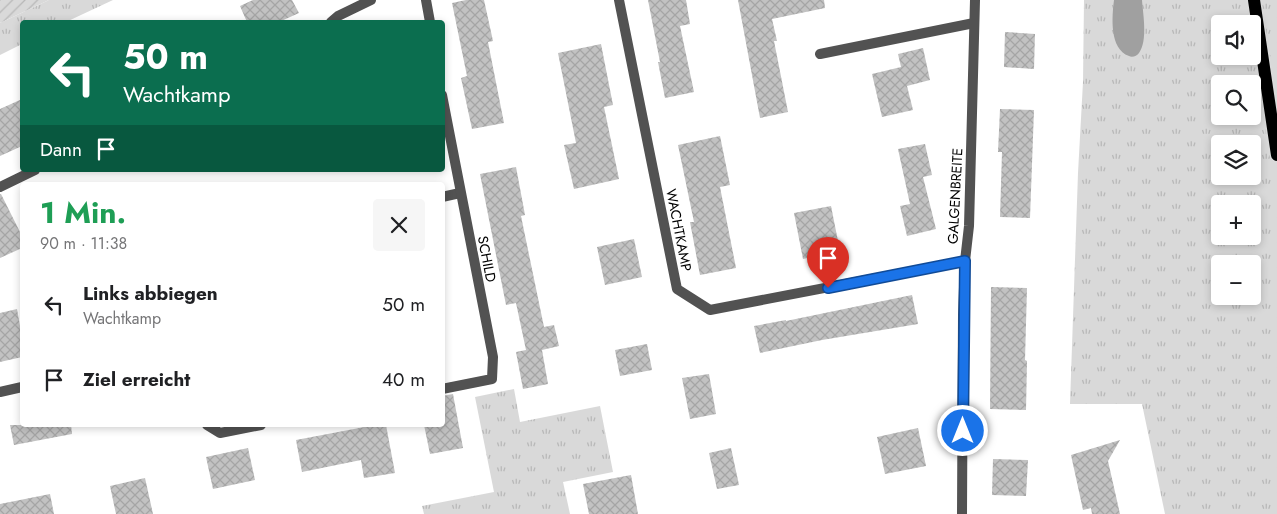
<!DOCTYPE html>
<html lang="de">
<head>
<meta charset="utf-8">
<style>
  body { margin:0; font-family:Jost,sans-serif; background:#f6f6f6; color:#202124; height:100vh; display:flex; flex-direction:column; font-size:19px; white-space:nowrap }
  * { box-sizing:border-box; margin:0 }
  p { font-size:16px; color:#757577 }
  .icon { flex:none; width:28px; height:28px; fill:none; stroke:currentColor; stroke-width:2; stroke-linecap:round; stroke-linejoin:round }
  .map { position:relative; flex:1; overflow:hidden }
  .panel { position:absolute; left:20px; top:182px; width:425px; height:245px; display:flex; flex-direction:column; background:#fff; border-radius:5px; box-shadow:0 2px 8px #0003 }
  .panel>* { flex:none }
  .top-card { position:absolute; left:20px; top:20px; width:425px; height:152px; border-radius:5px; box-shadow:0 2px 8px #0003; background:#0b6e4f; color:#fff; overflow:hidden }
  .fabs { position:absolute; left:1211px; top:15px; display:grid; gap:10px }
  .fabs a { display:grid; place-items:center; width:50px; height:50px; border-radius:5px; background:#fff; box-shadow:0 2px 8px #0003; font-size:25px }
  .pin { position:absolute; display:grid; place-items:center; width:42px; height:42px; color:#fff; margin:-51px -21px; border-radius:50% 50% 50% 0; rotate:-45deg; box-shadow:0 0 5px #0007 }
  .pin .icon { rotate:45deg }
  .me { position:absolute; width:55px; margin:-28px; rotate:0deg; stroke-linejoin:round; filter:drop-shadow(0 0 4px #0008) }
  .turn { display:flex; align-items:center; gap:18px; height:105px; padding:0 20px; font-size:22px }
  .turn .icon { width:65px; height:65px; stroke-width:2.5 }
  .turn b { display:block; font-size:35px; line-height:42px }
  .then { display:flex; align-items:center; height:48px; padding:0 20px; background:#0003; gap:10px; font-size:19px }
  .round { display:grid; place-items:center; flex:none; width:52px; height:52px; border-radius:5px; background:#f6f6f6 }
  .summary { display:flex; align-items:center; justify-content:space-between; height:85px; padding:0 20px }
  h1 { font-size:30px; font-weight:700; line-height:38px; color:#1e9e55 }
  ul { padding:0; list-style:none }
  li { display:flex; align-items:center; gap:15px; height:75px; padding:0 20px }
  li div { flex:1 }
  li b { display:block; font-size:19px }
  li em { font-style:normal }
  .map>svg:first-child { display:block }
</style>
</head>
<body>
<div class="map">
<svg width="1277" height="514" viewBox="0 0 1277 514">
  <defs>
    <pattern id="grass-tufts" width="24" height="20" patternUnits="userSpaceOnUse" patternTransform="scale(1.25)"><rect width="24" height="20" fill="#d9d9d9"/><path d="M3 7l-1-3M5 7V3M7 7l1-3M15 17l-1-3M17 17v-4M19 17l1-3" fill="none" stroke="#b8b8b8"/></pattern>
    <pattern id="garden-furrows" width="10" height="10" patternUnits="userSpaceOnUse" patternTransform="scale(1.25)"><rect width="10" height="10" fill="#d9d9d9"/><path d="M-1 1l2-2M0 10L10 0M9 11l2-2" fill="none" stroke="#b8b8b8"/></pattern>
    <pattern id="building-cross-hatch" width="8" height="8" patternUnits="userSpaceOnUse" patternTransform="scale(1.25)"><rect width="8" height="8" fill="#c2c2c2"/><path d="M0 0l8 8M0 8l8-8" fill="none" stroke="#a5a5a5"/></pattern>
  </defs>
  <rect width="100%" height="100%" fill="#fff"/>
  <!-- grass -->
  <path fill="url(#grass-tufts)" fill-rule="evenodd" d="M49 0H113L66 22H22V44L0 55V23Z
    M1084 0H1277V514H1165L1142 404H1070L1078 173 1083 82ZM1220 24H1252V56H1220ZM1220 84H1252V116H1220ZM1220 144H1252V176H1220ZM1220 204H1252V236H1220ZM1220 264H1252V296H1220Z
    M514 389 520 422 600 406 613 472 563 482 570 514H424L422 506 494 492 475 397Z"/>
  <!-- garden -->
  <path fill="url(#garden-furrows)" d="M0 0H49L0 23Z"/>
  <!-- water -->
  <path fill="#a0a0a0" d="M1114 0H1142C1143 14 1148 41 1139 53 1137 56 1132 58 1129 56 1109 49 1112 16 1114 0Z"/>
  <!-- building -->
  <path fill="url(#building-cross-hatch)" d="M253 0H292L299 13 279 22H247L240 6Z
    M466 0H484L493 41 488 42 504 123 472 129 461 78 467 76 452 3Z
    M648 0H686L690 24 680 26 694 92 665 98 658 62H660Z
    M738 0H824L825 8 772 19 777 41H774L788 112 760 118Z
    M1005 32 1035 34 1034 69 1004 67Z
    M601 44 613 105 604 107 619 179 574 189 564 145 576 143 558 53Z
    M923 48 930 80 907 86 913 110 882 117 872 74 901 67 898 54Z
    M22 99V146L0 156V109Z
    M1000 109 1034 110 1030 218 1000 217 1002 152H998Z
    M720 136 730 185 720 187 736 268 700 275 690 222H694L678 145Z
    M925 144 932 175 923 177 936 229 907 236 900 206 910 204 898 149Z
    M516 167 525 215 521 216 544 327 554 325 559 346 542 350 548 384 523 389 516 352 526 350 516 303 506 305 480 174Z
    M0 194H1L22 236V248L0 258Z
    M831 206 840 251 803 259 794 213Z
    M634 239 642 277 605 285 597 247Z
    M991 287 1027 288 1025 360 1027 361 1026 410 990 409Z
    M912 295 918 324 822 340 760 353 754 326 786 320V321Z
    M17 309 22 337V357L0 362V313Z
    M647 344 652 370 620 376 615 350Z
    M709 374 716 414 690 419 682 378Z
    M453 394 463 448 430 454 424 425H442V396Z
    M10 425H71L72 434 14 445Z
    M375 425H386L395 473 364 478 361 460 302 472 296 440Z
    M918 428 926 466 885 474 877 437Z
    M1120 440 1108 461 1120 514H1092L1091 508 1083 510 1071 455Z
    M248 448 255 480 213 489 206 457Z
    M731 448 739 485 717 489 709 453Z
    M993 459 1028 460 1026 496 992 495Z
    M631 475 638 514H589L583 484Z
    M145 478 153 514H116L110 486Z
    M50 494 54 514H0V504Z"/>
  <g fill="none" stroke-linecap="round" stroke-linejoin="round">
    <!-- primary casing -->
    <g stroke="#dbdbdb" stroke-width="15">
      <path id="primary" d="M1254 0 1277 155"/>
    </g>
    <!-- service -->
    <path stroke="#525252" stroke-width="10" d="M820 54 974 23
      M442 197 460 193"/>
    <!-- minor -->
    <path stroke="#525252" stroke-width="10" d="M426 0 430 22
      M619 0 677 289 710 310 965 261
      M331 22 338 16 371 0
      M442 95 493 357 492 379 442 389
      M0 187 35 170
      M0 392 22 387
      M207 425 220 433 261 425
      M962 514 963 315 965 261 969 226 975 0"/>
    <!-- primary -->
    <use href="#primary" stroke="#000" stroke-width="12"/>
  </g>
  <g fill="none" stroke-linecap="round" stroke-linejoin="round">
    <!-- route casing -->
    <g stroke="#114b97" stroke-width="12">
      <path id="route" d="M828 288 965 261 963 431"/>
    </g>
    <!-- route -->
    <use href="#route" stroke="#1a73e8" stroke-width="9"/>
  </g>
  <g text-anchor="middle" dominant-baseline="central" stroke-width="4.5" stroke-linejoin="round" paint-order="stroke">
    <!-- street labels -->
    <g font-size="14" fill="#000" stroke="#fff">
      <text transform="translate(955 196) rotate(-87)">GALGENBREITE</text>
      <text transform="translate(679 230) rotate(79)">WACHTKAMP</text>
      <text transform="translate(487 259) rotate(79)">SCHILD</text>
    </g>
  </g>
</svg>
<div class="fabs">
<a><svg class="icon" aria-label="sound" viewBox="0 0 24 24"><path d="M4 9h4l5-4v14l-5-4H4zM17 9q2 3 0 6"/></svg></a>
<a><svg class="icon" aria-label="search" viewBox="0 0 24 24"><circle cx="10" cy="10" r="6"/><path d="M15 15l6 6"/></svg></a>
<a><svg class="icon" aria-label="layers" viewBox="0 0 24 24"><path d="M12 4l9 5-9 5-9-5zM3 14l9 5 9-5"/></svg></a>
<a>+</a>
<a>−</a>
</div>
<div class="pin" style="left:828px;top:288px;background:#d93025"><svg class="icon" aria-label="arrive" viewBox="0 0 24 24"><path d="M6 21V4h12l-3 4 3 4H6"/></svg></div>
<svg class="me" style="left:963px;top:431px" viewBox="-20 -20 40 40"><circle r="17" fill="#1a73e8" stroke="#fff" stroke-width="3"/><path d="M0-11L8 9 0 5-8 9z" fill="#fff"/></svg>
<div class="top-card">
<div class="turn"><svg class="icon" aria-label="left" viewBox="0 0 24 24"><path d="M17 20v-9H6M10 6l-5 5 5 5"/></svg><div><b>50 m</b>Wachtkamp</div></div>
<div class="then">Dann<svg class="icon" aria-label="arrive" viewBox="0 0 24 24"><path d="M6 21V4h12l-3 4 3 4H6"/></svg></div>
</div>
<section class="panel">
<div class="summary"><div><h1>1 Min.</h1><p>90 m · 11:38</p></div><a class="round"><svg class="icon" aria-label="close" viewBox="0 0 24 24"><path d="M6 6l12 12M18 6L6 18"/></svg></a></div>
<ul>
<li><svg class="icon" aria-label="left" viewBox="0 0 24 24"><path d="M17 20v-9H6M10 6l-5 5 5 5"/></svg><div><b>Links abbiegen</b><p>Wachtkamp</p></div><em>50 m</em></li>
<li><svg class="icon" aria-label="arrive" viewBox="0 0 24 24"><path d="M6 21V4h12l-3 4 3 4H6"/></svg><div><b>Ziel erreicht</b></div><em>40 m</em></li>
</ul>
</section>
</div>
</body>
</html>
